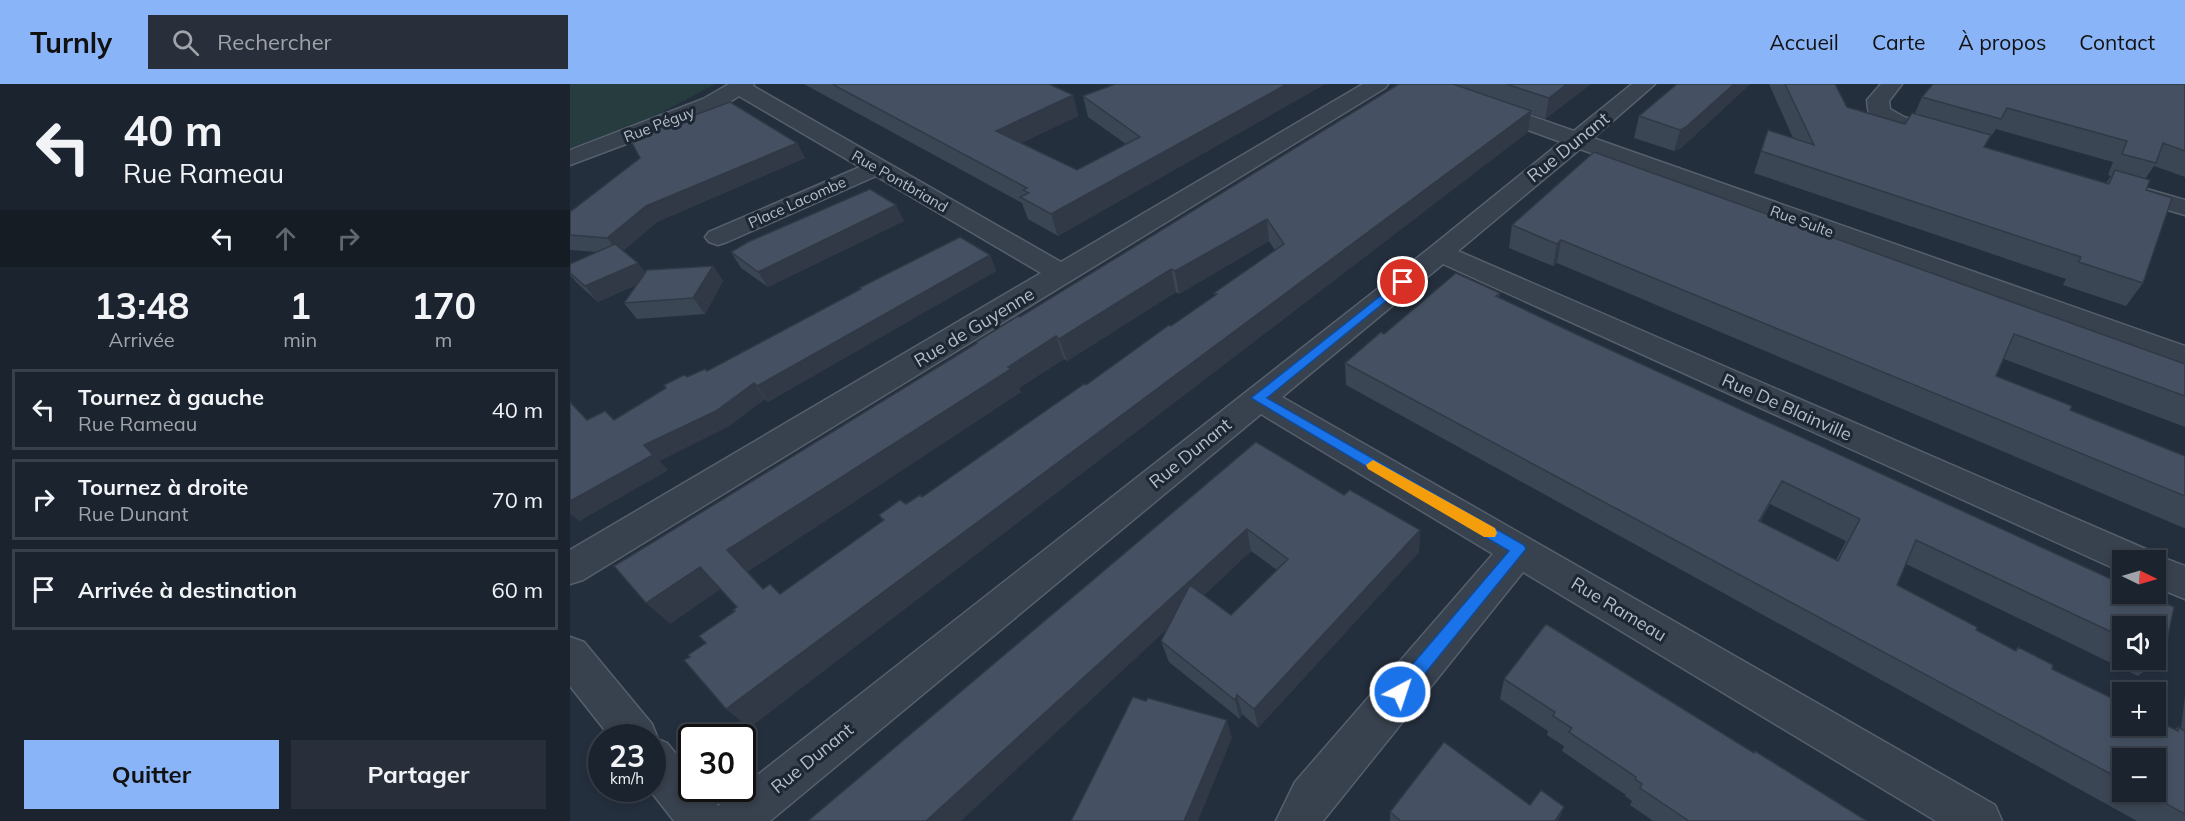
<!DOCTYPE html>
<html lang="fr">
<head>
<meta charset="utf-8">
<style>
  body { margin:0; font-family:Mulish,sans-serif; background:#282f3a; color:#f1f3f6; height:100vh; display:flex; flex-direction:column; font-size:22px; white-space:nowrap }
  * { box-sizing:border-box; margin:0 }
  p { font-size:20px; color:#a0a4aa }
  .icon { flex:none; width:33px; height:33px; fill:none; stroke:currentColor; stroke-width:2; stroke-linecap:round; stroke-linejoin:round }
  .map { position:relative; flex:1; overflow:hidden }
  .sheet { display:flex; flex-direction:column; background:#1b232e; width:570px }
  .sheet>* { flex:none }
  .guide { background:#1b232e; color:#f1f3f6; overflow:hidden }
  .needle { width:39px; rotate:95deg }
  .controls { position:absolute; left:1542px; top:466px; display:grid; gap:12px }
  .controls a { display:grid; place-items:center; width:54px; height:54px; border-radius:0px; background:#1b232e; box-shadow:0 3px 9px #0003,0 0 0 2px #39404a; font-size:30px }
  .speed { position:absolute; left:18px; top:640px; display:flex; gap:12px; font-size:30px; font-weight:700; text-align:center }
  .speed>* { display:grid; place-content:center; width:78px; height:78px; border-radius:50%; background:#1b232e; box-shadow:0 3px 9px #0003,0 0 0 2px #39404a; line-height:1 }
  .speed small { font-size:15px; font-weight:400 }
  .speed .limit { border:3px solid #111; border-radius:9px; background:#fff; color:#111 }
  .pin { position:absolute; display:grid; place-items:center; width:51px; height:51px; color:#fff; margin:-26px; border:3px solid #fff; border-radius:50%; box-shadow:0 2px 6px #0007 }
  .me { position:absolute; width:66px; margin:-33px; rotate:40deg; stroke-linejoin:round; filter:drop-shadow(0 0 4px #0008) }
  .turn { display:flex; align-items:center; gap:21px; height:126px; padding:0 24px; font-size:27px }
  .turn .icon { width:78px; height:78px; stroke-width:2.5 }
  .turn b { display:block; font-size:42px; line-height:51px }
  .lanes { display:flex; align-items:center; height:57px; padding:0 24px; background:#0003; justify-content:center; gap:30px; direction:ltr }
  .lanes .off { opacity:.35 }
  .eta { display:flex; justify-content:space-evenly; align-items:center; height:102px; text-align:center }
  .eta b { font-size:36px; font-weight:700; line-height:42px }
  .action { display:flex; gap:12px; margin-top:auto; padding:12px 24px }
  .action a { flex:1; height:69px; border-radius:0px; background:#8ab4f8; color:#111; font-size:24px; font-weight:700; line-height:69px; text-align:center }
  .action a+a { background:#282f3a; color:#f1f3f6 }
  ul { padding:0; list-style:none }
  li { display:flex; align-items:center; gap:18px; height:81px; margin:0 12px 9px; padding:0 12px; border:3px solid #39404a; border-radius:0px }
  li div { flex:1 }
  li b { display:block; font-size:22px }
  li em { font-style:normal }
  header { display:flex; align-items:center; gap:36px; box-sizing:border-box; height:84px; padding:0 30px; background:#8ab4f8; color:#111 }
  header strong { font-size:28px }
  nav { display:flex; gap:33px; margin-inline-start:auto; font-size:21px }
  .search { width:420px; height:54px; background:#282f3a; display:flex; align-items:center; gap:15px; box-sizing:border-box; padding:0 21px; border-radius:0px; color:#a0a4aa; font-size:22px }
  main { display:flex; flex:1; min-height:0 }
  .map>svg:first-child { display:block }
</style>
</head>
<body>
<header>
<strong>Turnly</strong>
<div class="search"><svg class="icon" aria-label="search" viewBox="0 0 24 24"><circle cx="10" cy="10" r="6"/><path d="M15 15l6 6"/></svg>Rechercher</div>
<nav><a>Accueil</a><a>Carte</a><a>À propos</a><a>Contact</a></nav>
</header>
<main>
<section class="sheet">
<div class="guide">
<div class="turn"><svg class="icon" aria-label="left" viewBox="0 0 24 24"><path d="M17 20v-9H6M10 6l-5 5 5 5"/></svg><div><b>40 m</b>Rue Rameau</div></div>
<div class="lanes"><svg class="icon" aria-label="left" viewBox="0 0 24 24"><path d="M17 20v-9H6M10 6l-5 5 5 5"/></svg><svg class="icon off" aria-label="ahead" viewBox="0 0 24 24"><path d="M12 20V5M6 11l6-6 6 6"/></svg><svg class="icon off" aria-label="right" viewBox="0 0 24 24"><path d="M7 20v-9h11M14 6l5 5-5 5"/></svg></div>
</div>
<div class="eta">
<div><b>13:48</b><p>Arrivée</p></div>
<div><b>1</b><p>min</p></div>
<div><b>170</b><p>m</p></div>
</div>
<ul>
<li><svg class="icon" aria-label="left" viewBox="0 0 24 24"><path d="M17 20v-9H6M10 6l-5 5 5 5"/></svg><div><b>Tournez à gauche</b><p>Rue Rameau</p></div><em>40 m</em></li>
<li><svg class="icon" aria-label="right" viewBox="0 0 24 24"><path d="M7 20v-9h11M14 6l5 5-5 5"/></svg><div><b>Tournez à droite</b><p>Rue Dunant</p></div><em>70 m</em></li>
<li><svg class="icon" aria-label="arrive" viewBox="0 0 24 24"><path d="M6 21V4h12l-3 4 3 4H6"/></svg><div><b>Arrivée à destination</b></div><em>60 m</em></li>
</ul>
<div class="action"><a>Quitter</a><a>Partager</a></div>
</section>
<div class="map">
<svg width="1615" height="737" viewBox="0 0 1615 737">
  <rect width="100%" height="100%" fill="#242f3e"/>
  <!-- green -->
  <path fill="#263c3f" d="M0 0H145L85 32 0 64Z"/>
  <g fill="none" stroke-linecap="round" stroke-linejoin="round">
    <!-- street casing -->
    <g stroke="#565f6c" stroke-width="3">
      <path id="street" d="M159 0H184L183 2 491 178 793 0H818L815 4 13 496 0 500V466L471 189 306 92 157 158 148 161 139 158 135 153 139 148 290 83 169 12 149 25 0 81V66L133 15Z
        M839 0H869L1004 47 1062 0H1085L1023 54 1615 262V283L1010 65 888 167 1578 466 1581 472 1586 471 1615 482V515L1586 503V477H1552V488L873 180 712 313 1425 721 1432 737H1366L953 488 753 737H706L725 698 923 470 691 330 200 737H104L79 705H82V654H41L0 602V553L14 558 82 640 88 655 97 659 122 689V705H135L148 722 861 163 991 58 842 4Z
        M1311 0H1332L1319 17 1320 25 1334 33 1368 43 1371 48 1368 53C1352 57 1310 44 1300 30 1297 26 1298 21 1297 16Z
        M1556 99 1615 116V131L1547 111 1544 106 1547 101Z"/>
    </g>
    <!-- street -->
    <use href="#street" fill="#38414e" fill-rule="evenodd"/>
  </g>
  <!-- wall -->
  <path fill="#3b4654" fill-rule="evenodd" d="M234 0H479L503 11 508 32 451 59 507 86 556 60 518 33 513 12 755 0 488 152 458 135 452 119Z
    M829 0H1021L975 35 961 30 958 48 179 644 120 573 136 559 165 527 167 523 150 505 100 540 406 260V258L450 233ZM699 157 705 166 644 209 645 212 516 301 352 413 336 420 309 431 313 437 210 510 193 505 177 488 451 308 449 304 494 275 497 277 606 208 609 210Z
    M1180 0 1111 64 1104 67 1064 54 1069 32Z
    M1199 0H1265L1277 23 1335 40 1345 29 1352 13 1615 0V93L1584 82 1575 95 1576 106 1573 199 1556 222 1493 201 1496 195 1184 89 1198 46 1223 54ZM1426 45 1543 78 1538 91 1541 92 1536 99 1414 63Z
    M227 59 235 74 87 138 53 167 76 189 143 182 153 197 135 230 67 235 54 219 68 200 28 218 6 198 0 191V180L27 168 0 166V128Z
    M334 137 198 203 171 184 161 168Z
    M942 141 1615 280V343L1434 275 1426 292 1500 326 1615 372V443L1614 444 987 179 983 182 939 164Z
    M420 171 426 187 198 318 195 315 159 342 89 377 98 386 9 437 17 336H44L117 293 137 287 290 206 289 204Z
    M886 189 930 209 929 214 1008 251 1552 500V510H1575L1604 523 1594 572 1568 592 1336 480 1327 501 1407 543 1406 546 1445 566 1448 563 1483 581 1482 585 1552 619V642H1586V636L1605 645 1608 643 1611 644 1615 612V737H1567L776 301 775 279 811 248 814 250ZM1200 420 1276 457 1266 476 1190 438ZM1552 543H1586V576H1552ZM1552 675H1586V708H1552Z
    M686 358 774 411 850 446 849 468 688 644 672 630 670 635 599 578 591 557ZM681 467 707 486 661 531 634 511Z
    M934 595 1184 669 1297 737H1083L1060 721 1062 717 1055 712 1056 711 992 667 994 662 977 651 978 647 930 615Z
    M960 721 994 723 988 737H820V728Z"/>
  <!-- shaded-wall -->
  <path fill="#303945" d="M717 0H755L488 152 481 130Z
    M997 0H1021L975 35 979 14Z
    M1164 0H1180L1111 64 1104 67 1110 46Z
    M503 11 508 32 433 68 426 47Z
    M961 27 958 48 179 644 156 625Z
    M227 59 235 74 87 138 49 170 37 154 76 122Z
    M326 121 334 137 198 203 188 188Z
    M697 135 699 157 609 210 605 187Z
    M991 156 987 179 983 182 987 160Z
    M420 171 426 187 198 318 187 302Z
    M68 179 80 194 28 218 15 202Z
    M143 182 153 197 135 230 123 214Z
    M601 185 606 208 497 277 489 255Z
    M486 252 494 275 449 304 451 308 177 488 157 466Z
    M184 299 195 315 159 342 89 377 98 386 9 437 0 430V417L74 361Z
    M677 445 681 467 391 737H356Z
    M850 446 849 468 688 644 684 625Z
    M130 483 151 505 100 540 76 519Z
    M667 611 672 630 670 635 665 616Z
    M657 636 662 654 628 737H614Z
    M994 723 988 737H985Z"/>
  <!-- building -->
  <path fill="#455162" stroke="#303945" stroke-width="1.5" fill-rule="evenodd" d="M262 0H479L503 11 426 47 507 86 570 53 513 12 545 0H717L481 130 450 113 459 109 453 106 457 104Z
    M829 0H883L961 27 156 625 114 576 120 573 118 571 136 559 129 552 165 527 163 526 167 523 130 483 76 519 44 482 407 259 406 258 448 232 450 233ZM697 135 714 160 644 209 647 210 601 242 599 241 516 301 514 300 352 413 350 411 336 420 330 416 309 431 314 436 210 510 200 500 193 505 157 466 441 285 438 283 486 252 489 255 601 185 605 187Z
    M936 0H997L979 14Z
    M1107 0H1164L1116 43 1110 46 1069 32Z
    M1215 0H1265L1277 23 1335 40 1342 29 1421 51 1414 63 1539 100 1545 86 1580 96 1576 106 1602 114 1573 199 1509 178 1511 173 1191 67 1198 46 1244 61Z
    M1363 0H1615V67L1593 59 1586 79 1552 70 1557 57 1437 24 1431 35 1352 13Z
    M160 18 227 59 76 122 37 154 0 151V128L70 74 60 55Z
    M1024 68 1615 280V312L1444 250 1426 292 1502 322 1500 326 1615 372V412L991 156 987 160 942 141Z
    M300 105 326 121 188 188 161 168 178 158Z
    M390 153 420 171 187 302 184 299 146 327 74 361 83 371 0 417V318L17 336 35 327 44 336 96 304 94 301 114 291 117 293 135 285 137 287 291 205 289 204Z
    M45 160 68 179 15 202 0 189V180Z
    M143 182 123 214 54 219 77 186Z
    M886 189 930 209 926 212 1008 251 1552 500V510H1575L1604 523 1594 572 1586 568V543H1552V553L1346 456 1327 501 1407 543 1406 546 1446 567 1448 563 1483 581 1482 585 1552 619V642H1586V636L1608 647V643L1615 647V730L1575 708H1586V675H1552V696L775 279 811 248 814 250ZM1212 397 1290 435 1268 477 1189 437Z
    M686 358 774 411 780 406 850 446 684 625 667 611 665 616 591 557 620 501 661 531 718 475 677 445 356 737H240L239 736Z
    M976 540 1184 669 1185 667 1297 737H1119L1070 704 1072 700 1065 695 1066 693 999 648 1002 644 983 632 985 628 934 595Z
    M563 613 576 617 578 614 657 636 614 737H501Z
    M874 658 960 721 971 706 994 723 985 737H831L820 728Z"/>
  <!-- route -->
  <path fill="#1a73e8" stroke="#114b97" stroke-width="1.5" d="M833 194 837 195V200L697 314 954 461 956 465 836 613 830 615 824 613 822 608 824 602 939 467 681 314Z"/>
  <!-- slow -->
  <path fill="#f59e0b" d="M803 376 925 444 927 449 925 453H914L798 385 796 381Z"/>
  <g text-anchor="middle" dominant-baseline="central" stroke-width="6" stroke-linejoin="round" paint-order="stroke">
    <!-- far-street labels -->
    <g font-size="15" fill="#b4bcc9" stroke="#1d2633">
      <text transform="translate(89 40) rotate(-21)">Rue Péguy</text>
      <text transform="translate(330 97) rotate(30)">Rue Pontbriand</text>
      <text transform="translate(227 118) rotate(-24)">Place Lacombe</text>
      <text transform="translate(1232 137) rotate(20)">Rue Sulte</text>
    </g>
    <!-- street labels -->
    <g font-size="18" fill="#b4bcc9" stroke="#1d2633">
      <text transform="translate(998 63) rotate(-39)">Rue Dunant</text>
      <text transform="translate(404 243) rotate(-31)">Rue de Guyenne</text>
      <text transform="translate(1217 323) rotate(24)">Rue De Blainville</text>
      <text transform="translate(620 369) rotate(-39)">Rue Dunant</text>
      <text transform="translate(1049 525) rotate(31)">Rue Rameau</text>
      <text transform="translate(242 674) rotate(-39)">Rue Dunant</text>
    </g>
  </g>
</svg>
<div class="controls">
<a><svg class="needle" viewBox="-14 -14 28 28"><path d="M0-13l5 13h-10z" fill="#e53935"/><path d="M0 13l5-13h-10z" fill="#a0a4aa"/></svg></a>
<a><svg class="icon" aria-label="sound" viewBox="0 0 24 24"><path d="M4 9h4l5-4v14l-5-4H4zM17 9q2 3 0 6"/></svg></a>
<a>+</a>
<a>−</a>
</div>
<div class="speed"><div>23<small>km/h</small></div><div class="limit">30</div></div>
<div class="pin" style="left:833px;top:198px;background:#d93025"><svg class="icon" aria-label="arrive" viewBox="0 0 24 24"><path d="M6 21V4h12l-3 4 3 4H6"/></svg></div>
<svg class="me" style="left:830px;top:608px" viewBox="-20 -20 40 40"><circle r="17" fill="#1a73e8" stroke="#fff" stroke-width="3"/><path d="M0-11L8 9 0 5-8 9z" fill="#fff"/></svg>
</div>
</main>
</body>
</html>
